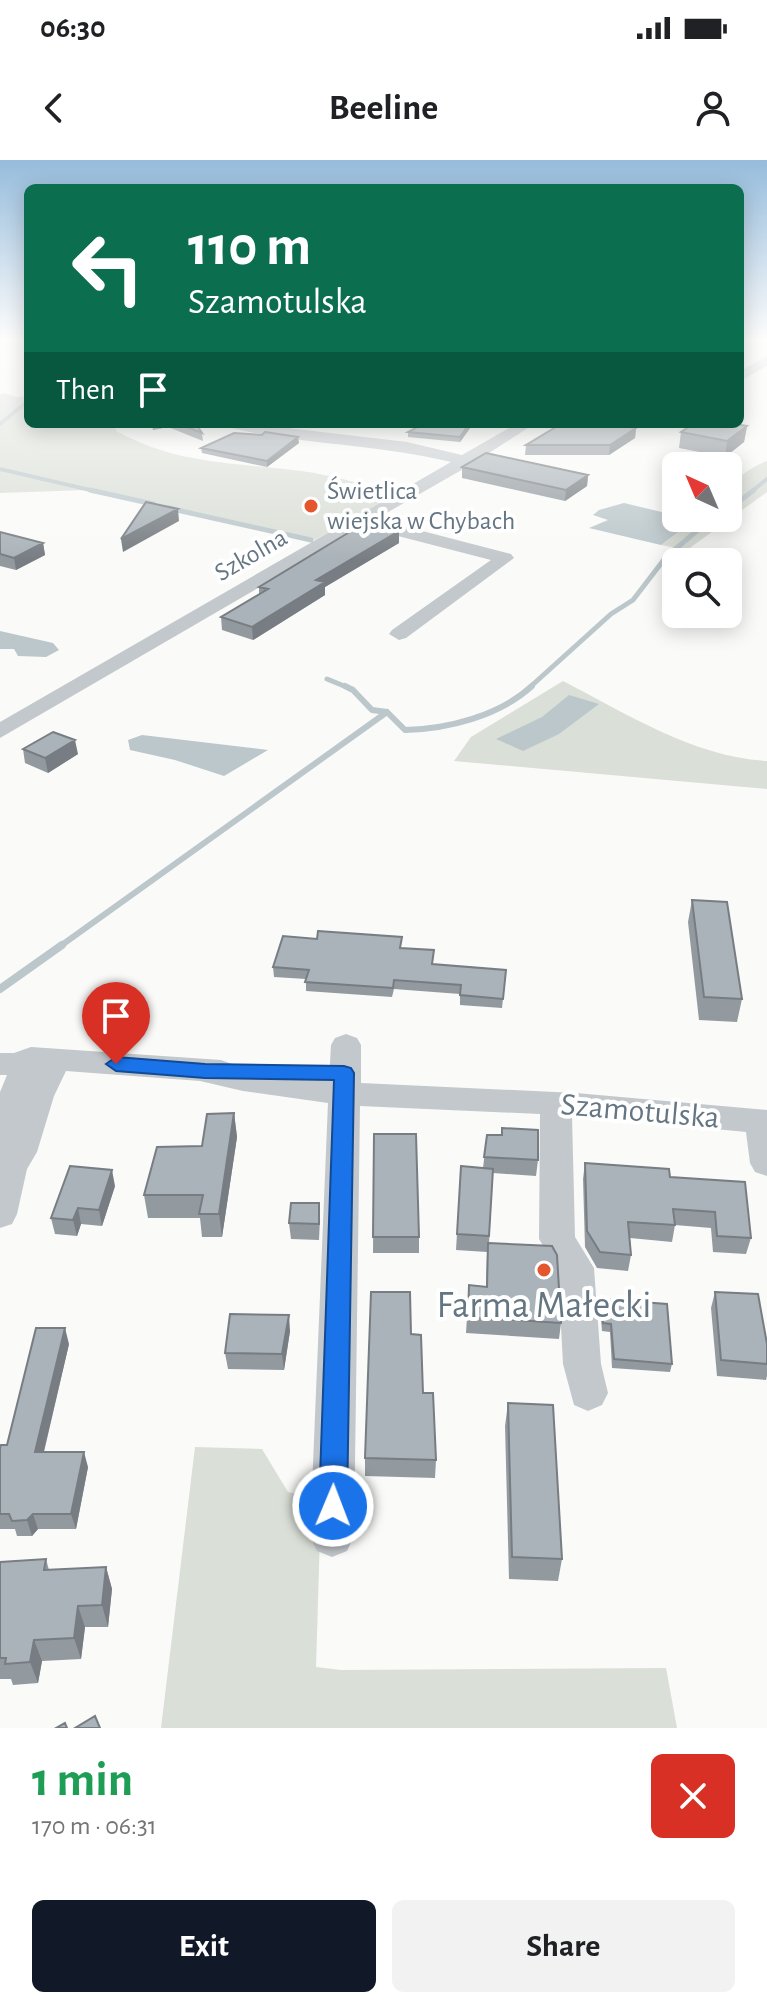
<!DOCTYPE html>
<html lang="en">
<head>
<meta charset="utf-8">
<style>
  body { margin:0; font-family:"Alegreya Sans",sans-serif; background:#f2f2f2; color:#202124; height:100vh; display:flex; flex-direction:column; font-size:30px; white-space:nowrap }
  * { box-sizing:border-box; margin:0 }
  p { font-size:26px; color:#757577 }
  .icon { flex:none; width:44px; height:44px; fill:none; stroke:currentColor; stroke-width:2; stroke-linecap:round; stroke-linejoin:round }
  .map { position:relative; height:1568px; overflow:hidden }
  .side { display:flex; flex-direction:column; background:#fff; flex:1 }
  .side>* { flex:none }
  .guide { position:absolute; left:24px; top:24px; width:720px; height:244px; border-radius:12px; box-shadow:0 4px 20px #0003; background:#0b6e4f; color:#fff; overflow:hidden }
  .needle { width:52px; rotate:316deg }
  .buttons { position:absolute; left:662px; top:292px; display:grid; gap:16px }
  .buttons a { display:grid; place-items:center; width:80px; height:80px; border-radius:12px; background:#fff; box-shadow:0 4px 20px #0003; font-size:40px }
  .pin { position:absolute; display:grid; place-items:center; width:68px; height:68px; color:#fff; margin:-82px -34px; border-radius:50% 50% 50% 0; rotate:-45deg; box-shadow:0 0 8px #0007 }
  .pin .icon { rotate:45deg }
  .me { position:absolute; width:88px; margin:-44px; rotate:1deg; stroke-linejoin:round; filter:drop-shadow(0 0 6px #0008) }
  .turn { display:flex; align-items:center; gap:28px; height:168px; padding:0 32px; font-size:36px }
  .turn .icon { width:104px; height:104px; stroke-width:2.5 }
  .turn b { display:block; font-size:56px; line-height:68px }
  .then { display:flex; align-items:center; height:76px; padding:0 32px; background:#0003; gap:16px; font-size:30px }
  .round { display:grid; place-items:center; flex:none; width:84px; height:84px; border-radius:12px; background:#f2f2f2 }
  .head { display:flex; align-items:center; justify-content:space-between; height:136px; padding:0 32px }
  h1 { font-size:48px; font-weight:700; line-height:60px; color:#1e9e55 }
  .primary-button { display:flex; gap:16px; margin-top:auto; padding:16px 32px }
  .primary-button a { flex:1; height:92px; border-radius:12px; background:#111827; color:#fff; font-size:32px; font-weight:700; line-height:92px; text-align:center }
  .primary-button a+a { background:#f2f2f2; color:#202124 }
  .status { display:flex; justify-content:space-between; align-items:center; height:56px; padding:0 40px; background:#fff; direction:ltr }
  .status svg { height:22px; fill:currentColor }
  header { display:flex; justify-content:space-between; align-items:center; height:104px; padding:0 32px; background:#fff; font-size:36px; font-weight:700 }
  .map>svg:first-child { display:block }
</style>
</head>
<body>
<div class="status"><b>06:30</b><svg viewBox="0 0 49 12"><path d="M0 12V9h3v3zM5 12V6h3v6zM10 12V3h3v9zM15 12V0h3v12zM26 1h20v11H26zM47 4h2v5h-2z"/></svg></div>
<header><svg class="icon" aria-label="back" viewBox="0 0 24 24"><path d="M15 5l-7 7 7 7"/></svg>Beeline<svg class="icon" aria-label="person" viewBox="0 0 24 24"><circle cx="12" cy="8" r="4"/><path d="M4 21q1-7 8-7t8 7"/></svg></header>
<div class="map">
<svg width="767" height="1568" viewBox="0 0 767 1568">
  <rect width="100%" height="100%" fill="#fafaf8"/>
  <!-- green -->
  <path fill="#dadfd7" d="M4 233 17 237 28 236V242L19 244 24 248 28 244V264H115L116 271C179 305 232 302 301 311 334 315 366 326 398 333L315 380 0 307V235Z
    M767 301V332L687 390 661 385 696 360 686 358H728V323C745 315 748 308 767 301Z
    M0 310 86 330 0 333Z
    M563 521C627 554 694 597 767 601V629L454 601 471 577Z
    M195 1287 262 1289 288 1332 321 1340 316 1507 341 1510 666 1508 677 1568H161Z"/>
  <!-- water -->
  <path fill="#bbc7cb" d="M624 343 695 360 661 385 589 368 608 360 593 355 599 350Z
    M0 471 53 483 59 490 46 497 18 496 14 489H0Z
    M569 535 599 544 559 574 523 591 496 579 542 557Z
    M142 575 268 590 224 616 175 600 130 590 128 580Z"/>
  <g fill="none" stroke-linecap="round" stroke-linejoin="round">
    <!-- stream-far3 -->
    <path stroke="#bbc7cb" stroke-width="4" d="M0 264 28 241
      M0 309 99 332
      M751 332 767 319"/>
    <!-- stream-far2 -->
    <path stroke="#bbc7cb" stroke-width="5" d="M90 330 153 344
      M168 348 311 380
      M728 350 754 330
      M327 519 349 528
      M529 528 611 454 633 440 666 397 712 358"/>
    <!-- stream-far1 -->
    <path stroke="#bbc7cb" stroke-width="6" d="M345 526 353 530 372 550 387 552 405 570C448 569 499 556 532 526
      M59 787 387 552"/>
    <!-- stream -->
    <path stroke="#bbc7cb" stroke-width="8" d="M0 829 62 785"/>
    <!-- minor -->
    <path fill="#c3c8cc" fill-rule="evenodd" d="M767 196V206L740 221V211Z
      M225 264H254L407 282 462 295 516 264H534L472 304 376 359 511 394 514 398 406 478 399 480 389 474 392 470 491 400 363 367 0 578V562L451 302C377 284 301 285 227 267Z
      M346 874 357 878 361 885V923L576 933 767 950V1016L755 1012 750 1003 746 972 572 955 575 1077 594 1108 601 1204 608 1233 602 1245 588 1251 574 1245 563 1204 558 1110 539 1079 540 954 360 946 354 1376 347 1391 332 1397 317 1391 310 1376 328 943 243 931 200 921 66 911 54 936 37 992 27 1009 17 1054 12 1064 0 1068V932L7 915H0V893H14L31 887 221 900 243 908 329 921 331 885 335 878Z"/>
  </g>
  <!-- wall -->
  <path fill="#929a9f" d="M152 264H196L202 273 203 281 168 267 153 270Z
    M281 264H308L305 267Z
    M390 264H473L460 282 408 277V272L415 268 390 265Z
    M747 266 744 282 725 297 679 288 681 272Z
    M636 268 635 278 609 295H525L526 285Z
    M299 283 267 307 202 293 201 288Z
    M462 307 588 315 587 326 565 341 462 318Z
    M399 371V383L325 427V435L253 480 222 470 221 457 259 435V427Z
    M0 372 43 383 45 395 16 410 0 406Z
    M23 589 78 594 48 613 25 603Z
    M692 740 742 839 737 862 699 860 688 762Z
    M401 788 433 804 506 810 502 848 460 845V834L394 829 392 837 306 831V819L274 817 273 807Z
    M234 953 237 977 222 1077H202L200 1058H148L144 1035 202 986Z
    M374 974 419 1077V1093H373Z
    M487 975 538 1000 536 1016 493 1013 489 1083 561 1163 559 1179 466 1173 469 1125 486 1127 487 1092 456 1090 461 1006 483 1008Z
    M585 1003 670 1017 751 1078 746 1094 713 1092 711 1068 675 1065 672 1082 630 1078 631 1095 628 1111 597 1108 585 1087 583 1019Z
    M115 1026 102 1066 81 1064 77 1076 55 1074 51 1058Z
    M320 1059 319 1080 291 1079 289 1063Z
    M715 1132 767 1184V1216L766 1220 717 1216 711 1148Z
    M601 1139 672 1204 670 1212 612 1208 610 1172 602 1171 600 1147Z
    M290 1171 284 1210 228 1209 225 1193Z
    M69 1184 44 1292 88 1307 76 1369H38L32 1376H17L15 1369H0V1288L7 1285Z
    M423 1233 436 1300 435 1318 365 1316V1298Z
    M508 1243 562 1399 558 1421 509 1419 505 1266Z
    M46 1399 49 1410 106 1407 112 1429 108 1467H85L81 1499 42 1501 38 1523 13 1525 11 1519H0V1402Z"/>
  <!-- shaded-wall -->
  <path fill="#777d82" d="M152 264H168V267L153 270Z
    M469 264H473L460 282V277Z
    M747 266 744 282 725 297 727 281Z
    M636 268 635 278 609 295 610 285Z
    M298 277 299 283 267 307V301Z
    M588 315 587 326 565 341 566 330Z
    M178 349 179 361 123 392 121 379Z
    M399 371V383L325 427V435L253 480 252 467 316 420Z
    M43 383 45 395 16 410 14 398Z
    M75 580 78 594 48 613 45 598Z
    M234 953 237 977 222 1077 219 1054Z
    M112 1010 115 1026 102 1066 99 1050Z
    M78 1048 81 1064 77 1076 73 1060Z
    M289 1155 290 1171 284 1210 282 1194Z
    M65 1168 69 1184 40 1307 35 1292Z
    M84 1292 88 1307 76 1369 71 1354Z
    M33 1354 38 1369 32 1376 27 1360Z
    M106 1407 112 1429 108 1467 102 1445Z
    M78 1446 85 1467 81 1499 74 1478Z
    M34 1480 42 1501 38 1523 30 1502Z"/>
  <!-- building -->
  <path fill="#aab3b9" stroke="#777d82" stroke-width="2" d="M179 264H196L202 273Z
    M423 264H469L460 277 408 272Z
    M561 264H614L636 268 610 285H526Z
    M693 264H734L747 266 727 281 681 272Z
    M265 272 298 277 267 301 201 288 234 273 262 275Z
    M486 293 588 315 566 330 462 307Z
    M146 342 178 349 121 379Z
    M366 362 399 371 316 420 325 422 252 467 221 457 268 429 259 427Z
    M0 372 43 383 14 398 0 394Z
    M53 572 75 580 45 598 23 589Z
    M692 740 727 742 742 839 704 837Z
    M318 771 402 777 400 788 434 790 432 804 506 810 503 839 460 835 461 825 394 820 393 828 305 822 309 810 273 807 283 776 317 779Z
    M234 953 219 1054H199L203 1035H144L157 987 202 986 207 954Z
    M502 968 538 970V1000L484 997 487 975H502Z
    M374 974H416L419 1077H373Z
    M585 1003 669 1009 670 1017 745 1022 751 1078 717 1076 715 1052 673 1049 675 1065 628 1062 631 1095 600 1092 587 1071Z
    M70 1006 112 1010 99 1050 78 1048 73 1060 51 1058Z
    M461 1006 493 1009 489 1076 457 1074Z
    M291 1043H319V1064L289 1063Z
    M488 1083 552 1086 557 1095 561 1163 468 1157 469 1125 487 1127Z
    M371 1132H410L411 1174 421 1175 423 1233H433L436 1300 365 1298Z
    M715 1132 758 1134 767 1184V1204L721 1200Z
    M601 1139 667 1144 672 1204 614 1199 611 1164 603 1163Z
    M230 1154 289 1155 282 1194 225 1193Z
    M36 1168H65L35 1292H84L71 1354H33L27 1360 12 1361 9 1354H0V1288L1 1285H7Z
    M508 1243 553 1245 562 1399 512 1397Z
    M46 1399 44 1410 106 1407 102 1445 78 1446 74 1478 34 1480 30 1502 5 1504 6 1498H0V1402Z
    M95 1556 100 1568H75Z
    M65 1563 67 1568H56Z"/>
  <!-- sky -->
  <linearGradient id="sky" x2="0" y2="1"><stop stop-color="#96bcdc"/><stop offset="0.45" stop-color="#fdfdfc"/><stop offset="1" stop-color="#fdfdfc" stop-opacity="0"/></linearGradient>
  <rect width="767" height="400" fill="url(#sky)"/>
  <!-- route -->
  <path fill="#1a73e8" stroke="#114b97" stroke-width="2" d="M116 897 205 904 344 906 351 908 354 913 347 1346 343 1355 333 1359 323 1355 319 1346 334 920 205 918 116 911 106 904Z"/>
  <!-- markers -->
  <g fill="#e4572e" stroke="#fff" stroke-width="3">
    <circle cx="311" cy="346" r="8"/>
    <circle cx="544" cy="1110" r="8"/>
  </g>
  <g text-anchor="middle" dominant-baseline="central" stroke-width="8" stroke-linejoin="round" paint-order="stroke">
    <!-- far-poi labels -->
    <g font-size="26" fill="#657683" stroke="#fff" text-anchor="start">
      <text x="327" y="331">Świetlica<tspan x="327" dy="30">wiejska w Chybach</tspan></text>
    </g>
    <!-- far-street labels -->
    <g font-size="26" fill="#657683" stroke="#fff">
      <text transform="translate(251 395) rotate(-30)">Szkolna</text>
    </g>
    <!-- street labels -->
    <g font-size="32" fill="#657683" stroke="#fff">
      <text transform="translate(640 951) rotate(5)">Szamotulska</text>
    </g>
    <!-- near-poi labels -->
    <g font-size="38" fill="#657683" stroke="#fff">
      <text x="544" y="1146">Farma Małecki</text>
    </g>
  </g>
</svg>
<div class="buttons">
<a><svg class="needle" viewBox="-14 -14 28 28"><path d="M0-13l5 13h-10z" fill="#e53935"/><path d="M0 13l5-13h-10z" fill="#757577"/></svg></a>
<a><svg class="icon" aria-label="search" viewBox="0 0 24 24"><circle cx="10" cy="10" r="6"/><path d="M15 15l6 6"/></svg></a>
</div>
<div class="pin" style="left:116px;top:904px;background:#d93025"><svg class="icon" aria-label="arrive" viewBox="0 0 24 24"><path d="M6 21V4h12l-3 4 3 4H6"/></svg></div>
<svg class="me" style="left:333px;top:1346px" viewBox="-20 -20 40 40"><circle r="17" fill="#1a73e8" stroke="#fff" stroke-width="3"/><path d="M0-11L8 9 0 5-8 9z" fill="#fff"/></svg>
<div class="guide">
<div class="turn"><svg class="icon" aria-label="left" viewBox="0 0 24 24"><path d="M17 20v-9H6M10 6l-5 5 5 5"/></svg><div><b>110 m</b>Szamotulska</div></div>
<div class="then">Then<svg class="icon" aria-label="arrive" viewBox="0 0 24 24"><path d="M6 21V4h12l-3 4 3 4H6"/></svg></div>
</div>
</div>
<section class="side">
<div class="head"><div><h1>1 min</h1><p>170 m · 06:31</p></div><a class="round" style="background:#d93025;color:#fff"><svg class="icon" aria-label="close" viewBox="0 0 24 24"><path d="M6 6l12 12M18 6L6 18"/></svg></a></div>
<div class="primary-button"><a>Exit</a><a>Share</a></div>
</section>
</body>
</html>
